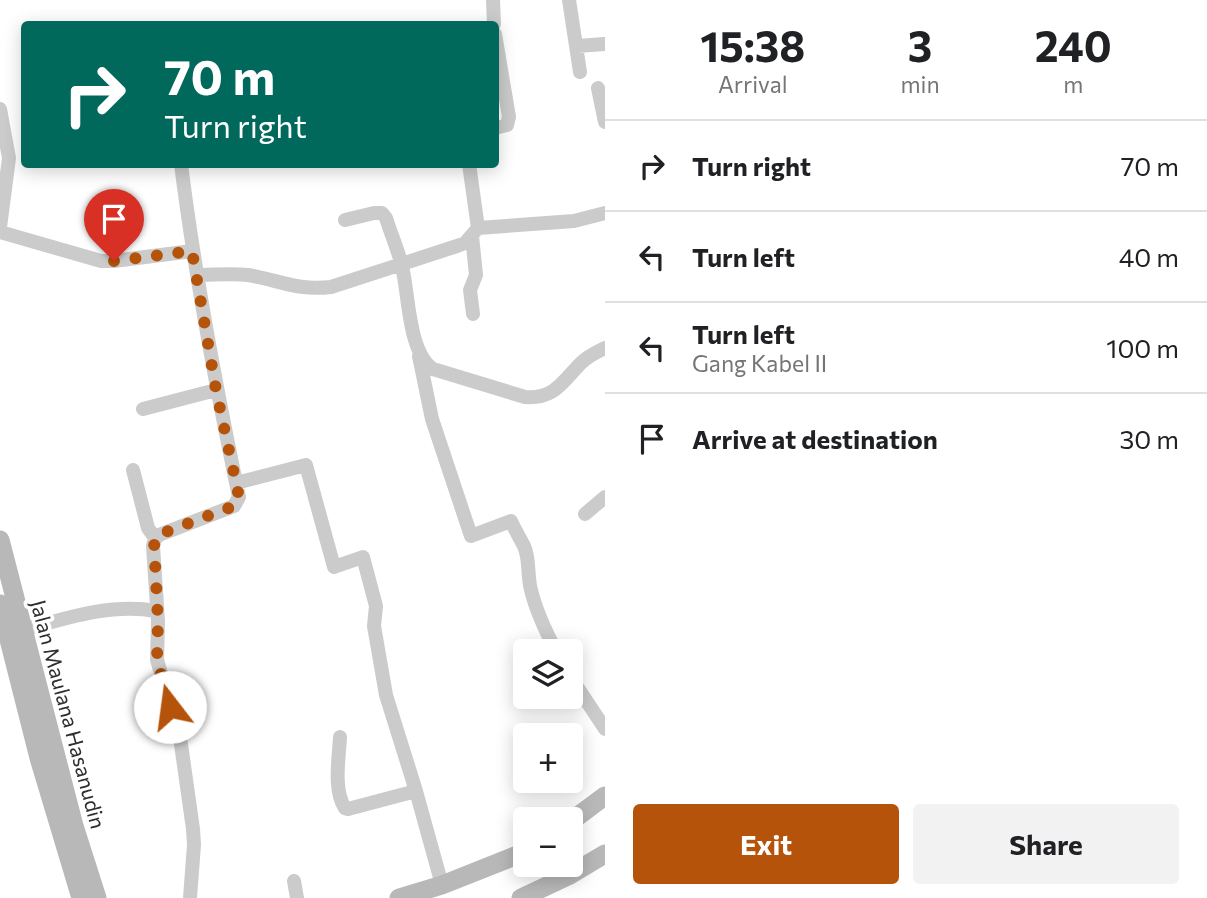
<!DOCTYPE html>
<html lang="en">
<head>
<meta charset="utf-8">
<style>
  body { margin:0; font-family:Commissioner,sans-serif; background:#f2f2f2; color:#202124; height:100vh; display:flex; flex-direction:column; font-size:26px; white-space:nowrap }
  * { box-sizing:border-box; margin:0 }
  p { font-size:23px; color:#757577 }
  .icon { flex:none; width:38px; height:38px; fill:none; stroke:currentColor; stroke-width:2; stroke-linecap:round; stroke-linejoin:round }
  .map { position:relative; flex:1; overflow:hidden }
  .panel { display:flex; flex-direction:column; background:#fff; width:602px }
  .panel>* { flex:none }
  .hud { position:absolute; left:21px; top:21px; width:478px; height:147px; border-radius:7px; box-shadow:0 4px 18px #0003; background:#00695c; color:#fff; overflow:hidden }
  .buttons { position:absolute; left:513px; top:639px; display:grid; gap:14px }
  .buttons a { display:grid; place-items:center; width:70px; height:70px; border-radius:7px; background:#fff; box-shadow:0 4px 18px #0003; font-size:35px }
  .pin { position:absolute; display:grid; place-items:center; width:60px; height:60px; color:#fff; margin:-72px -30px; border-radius:50% 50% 50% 0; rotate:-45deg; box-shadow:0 0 7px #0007 }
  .pin .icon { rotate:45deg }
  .me { position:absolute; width:77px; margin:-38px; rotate:345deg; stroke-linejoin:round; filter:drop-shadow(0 0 5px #0008) }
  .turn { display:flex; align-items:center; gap:24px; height:147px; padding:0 28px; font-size:32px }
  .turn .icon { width:91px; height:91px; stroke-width:2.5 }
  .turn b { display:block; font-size:49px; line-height:60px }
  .eta { display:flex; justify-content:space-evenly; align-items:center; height:119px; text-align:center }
  .eta b { font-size:42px; font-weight:700; line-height:49px }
  .button { display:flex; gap:14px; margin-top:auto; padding:14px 28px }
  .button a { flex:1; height:80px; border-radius:7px; background:#b45309; color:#fff; font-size:28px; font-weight:700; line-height:80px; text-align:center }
  .button a+a { background:#f2f2f2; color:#202124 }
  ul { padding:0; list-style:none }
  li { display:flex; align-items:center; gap:21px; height:91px; padding:0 28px; border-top:2px solid #e0e0e0 }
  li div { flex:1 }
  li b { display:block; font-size:26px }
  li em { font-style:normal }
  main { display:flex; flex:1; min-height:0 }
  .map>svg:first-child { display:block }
</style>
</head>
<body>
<main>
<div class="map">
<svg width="605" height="898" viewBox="0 0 605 898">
  <rect width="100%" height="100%" fill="#fff"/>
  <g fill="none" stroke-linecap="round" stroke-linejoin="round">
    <!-- street -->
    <path stroke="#cbcbcb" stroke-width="14" d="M493 0 494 24
      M569 0 580 72
      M495 34 509 117 507 125 495 128
      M577 46 605 44
      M598 88 605 122
      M0 109 9 158 0 227
      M181 164C195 276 216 387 239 497L234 506 159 535 155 539 153 546 158 621 157 660 180 737 193 829 194 845 190 898
      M345 220 374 213H382L386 218C391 234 398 250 402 266 409 295 408 352 433 369L525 397C555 399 562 382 581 363 588 356 597 352 605 348
      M478 228 574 221 605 213
      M0 232 101 261H114L192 251
      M472 236 476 275 470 290 473 314
      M197 275C213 275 231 273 248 275 279 280 297 291 331 287L457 246 465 243 478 228 469 164
      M419 356 432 419 471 536 511 521C515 530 520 538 524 546 530 559 527 575 531 590 536 611 546 632 556 651
      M143 409 216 390
      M133 470 148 528 155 538
      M236 483 306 465 334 567 363 557 376 606 374 626 386 695 416 791 442 885
      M585 514 605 497
      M23 630C66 618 111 603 156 611
      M570 676 605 729
      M340 737C339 758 333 790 345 808L348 809 416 791
      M294 881 297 898"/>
    <!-- secondary -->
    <path stroke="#b8b8b8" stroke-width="19" d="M0 540 74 826 97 898
      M0 604 39 758 81 898
      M570 822 605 796
      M399 898 442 885 525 852
      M521 898 568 876 605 854"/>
  </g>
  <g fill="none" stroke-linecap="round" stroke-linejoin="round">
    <!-- route -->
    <path stroke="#b45309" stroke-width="12" stroke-dasharray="0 21.6" d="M114 261 192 251 216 390 239 497 234 506 163 533 156 537 154 541 158 621 157 660 170 707"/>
  </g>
  <g text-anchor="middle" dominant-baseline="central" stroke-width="7" stroke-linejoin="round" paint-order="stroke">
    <!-- street labels -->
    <g font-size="21" fill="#2e2e2e" stroke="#fff">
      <text transform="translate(69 714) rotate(75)">Jalan Maulana Hasanudin</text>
    </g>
  </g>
</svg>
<div class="buttons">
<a><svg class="icon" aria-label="layers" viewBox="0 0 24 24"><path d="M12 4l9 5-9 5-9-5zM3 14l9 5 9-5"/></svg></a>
<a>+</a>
<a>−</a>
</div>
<div class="pin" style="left:114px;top:261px;background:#d93025"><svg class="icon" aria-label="arrive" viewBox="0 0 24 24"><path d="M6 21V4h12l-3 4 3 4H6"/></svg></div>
<svg class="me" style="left:170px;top:707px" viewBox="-20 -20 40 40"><circle r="19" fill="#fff"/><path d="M0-13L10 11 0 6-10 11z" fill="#b45309"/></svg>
<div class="hud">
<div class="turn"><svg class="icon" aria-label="right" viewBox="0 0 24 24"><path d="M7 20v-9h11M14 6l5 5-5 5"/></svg><div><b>70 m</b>Turn right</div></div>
</div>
</div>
<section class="panel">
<div class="eta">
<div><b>15:38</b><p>Arrival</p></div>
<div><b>3</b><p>min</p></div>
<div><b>240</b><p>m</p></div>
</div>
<ul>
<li><svg class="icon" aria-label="right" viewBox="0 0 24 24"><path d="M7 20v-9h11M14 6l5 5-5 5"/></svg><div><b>Turn right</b></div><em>70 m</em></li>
<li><svg class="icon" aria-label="left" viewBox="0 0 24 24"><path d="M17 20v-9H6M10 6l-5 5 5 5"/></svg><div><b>Turn left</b></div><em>40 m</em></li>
<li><svg class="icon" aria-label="left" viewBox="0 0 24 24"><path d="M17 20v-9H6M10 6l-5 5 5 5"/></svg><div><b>Turn left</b><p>Gang Kabel II</p></div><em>100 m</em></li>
<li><svg class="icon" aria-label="arrive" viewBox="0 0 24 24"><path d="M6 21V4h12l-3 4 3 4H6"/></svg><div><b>Arrive at destination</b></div><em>30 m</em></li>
</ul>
<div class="button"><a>Exit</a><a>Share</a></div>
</section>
</main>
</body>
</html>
